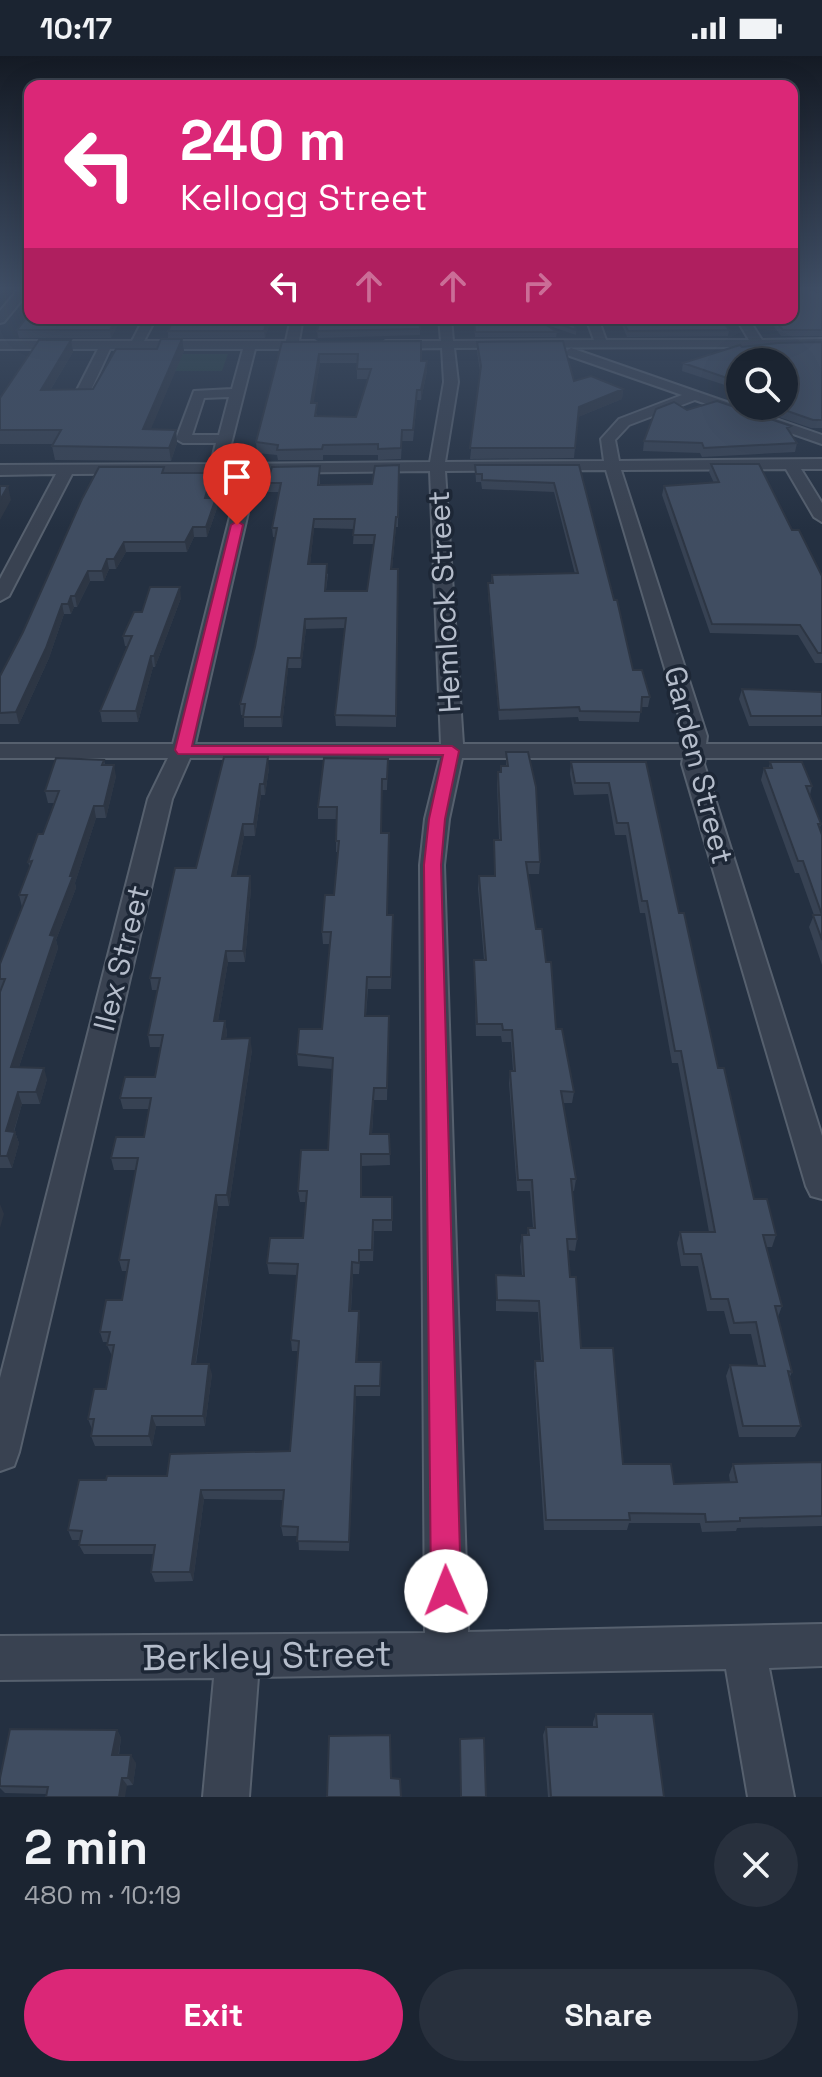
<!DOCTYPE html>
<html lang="en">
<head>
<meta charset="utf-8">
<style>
  body { margin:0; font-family:"Space Grotesk",sans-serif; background:#28303d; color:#f1f3f6; height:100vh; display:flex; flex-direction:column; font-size:30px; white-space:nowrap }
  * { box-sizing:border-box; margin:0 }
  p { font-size:26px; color:#a0a4ab }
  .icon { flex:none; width:44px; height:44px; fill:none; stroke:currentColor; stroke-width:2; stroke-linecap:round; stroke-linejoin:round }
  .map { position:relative; height:1741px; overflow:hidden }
  .side { display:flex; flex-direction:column; background:#1b2431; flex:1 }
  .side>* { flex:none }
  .top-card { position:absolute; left:24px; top:24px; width:774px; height:244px; border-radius:16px; box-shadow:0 8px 32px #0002,0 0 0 2px #39414d; background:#db2777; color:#fff; overflow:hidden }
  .buttons { position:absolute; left:726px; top:292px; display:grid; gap:16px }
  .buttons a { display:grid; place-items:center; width:72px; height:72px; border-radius:50%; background:#1b2431; box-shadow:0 8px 32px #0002,0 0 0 2px #39414d; font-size:40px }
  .pin { position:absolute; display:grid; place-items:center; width:68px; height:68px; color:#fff; margin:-82px -34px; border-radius:50% 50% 50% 0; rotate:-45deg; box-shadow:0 0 8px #0007 }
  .pin .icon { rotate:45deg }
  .me { position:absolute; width:88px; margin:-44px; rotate:359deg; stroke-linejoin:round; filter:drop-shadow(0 0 6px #0008) }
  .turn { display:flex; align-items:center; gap:28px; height:168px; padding:0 24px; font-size:36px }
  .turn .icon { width:104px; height:104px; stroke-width:2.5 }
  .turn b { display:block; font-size:56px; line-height:68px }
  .lanes { display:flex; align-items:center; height:76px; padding:0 24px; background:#0003; justify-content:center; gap:40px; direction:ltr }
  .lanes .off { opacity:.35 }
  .round { display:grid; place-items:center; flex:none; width:84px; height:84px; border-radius:42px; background:#28303d }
  .summary { display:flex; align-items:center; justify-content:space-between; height:136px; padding:0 24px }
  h1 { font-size:48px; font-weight:700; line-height:60px }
  .primary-button { display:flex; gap:16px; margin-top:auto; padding:16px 24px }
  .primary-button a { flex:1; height:92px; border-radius:48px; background:#db2777; color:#fff; font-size:32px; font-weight:700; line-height:92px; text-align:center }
  .primary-button a+a { background:#28303d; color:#f1f3f6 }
  .status { display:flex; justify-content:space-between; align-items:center; height:56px; padding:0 40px; background:#1b2431; direction:ltr }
  .status svg { height:22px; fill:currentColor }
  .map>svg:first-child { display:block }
</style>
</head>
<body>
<div class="status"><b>10:17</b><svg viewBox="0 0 49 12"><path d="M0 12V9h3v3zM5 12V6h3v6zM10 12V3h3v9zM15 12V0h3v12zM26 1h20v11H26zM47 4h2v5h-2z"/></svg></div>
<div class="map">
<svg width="822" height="1741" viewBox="0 0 822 1741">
  <rect width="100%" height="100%" fill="#243041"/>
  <!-- green -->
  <path fill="#263e42" d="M159 298H228L222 315H151Z"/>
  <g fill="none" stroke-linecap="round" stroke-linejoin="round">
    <!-- minor casing -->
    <g stroke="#56606e" stroke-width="4">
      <path id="minor" d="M21 230H30V234L4 266 0 267V255Z
        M144 262H156L144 285H286L291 262H303L299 285H314L320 289 314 293H255L226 408 430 406 444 326 442 292 386 293 380 289 386 285H441L439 262H451L453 285 594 284 586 262H598L606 284H749L736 262H748L762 284 822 283V291L759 293 754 291 454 292 458 326 445 406 604 405 601 383 619 363 682 339 567 299 565 296 571 292 822 379V388L695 344 629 369 615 384 619 405 822 403V413H801L822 447V466L814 461 786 413 621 414 707 680 706 688H822V702H705L704 708 822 1080V1143L811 1140 806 1130 682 708 683 702H462L449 763 444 809 468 1576 822 1568V1610L769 1612 794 1741H748L726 1613 258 1621 249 1741H203L214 1622 0 1624V1580L425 1577 420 809 425 763 440 702H190L172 743 19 1396 14 1410 0 1415V1322L148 743 168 702H0V688H173L241 417 72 418 9 540 0 545V523L56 418 0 419V409L211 408 216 387H183L176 383 194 335 232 333 243 293H110L90 336 83 340 76 336 98 293H0V285H132ZM229 341 219 379H192L204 342ZM606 414 685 680 684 688H463L445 415ZM430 415 441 688H195L257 417Z"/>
    </g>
    <!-- minor -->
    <use href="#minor" fill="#394251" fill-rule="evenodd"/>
  </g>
  <!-- wall -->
  <path fill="#374253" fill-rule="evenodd" d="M822 237V280H781L768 262H792Z
    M121 262 111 282H19L17 274Z
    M271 262 265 282H168V275Z
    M420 262V279L318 282 317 275Z
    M474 262H572L576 274V279L550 270V271L557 276 556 281H475Z
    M619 262H721L729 274 728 280 627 281Z
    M182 283 184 295 150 374H176L177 387 171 405 55 404 52 390 53 388H0V342L71 284 73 296 51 333H93L157 293Z
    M282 286 427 305V315L421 344H417L413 385H402L401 403 378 404V399H323V404H278L277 399 257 397 256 386ZM320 307H357V323H368L356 361 317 360 313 347Z
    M477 286 574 325 623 333 622 343 578 361 574 402 470 403 480 316 477 295Z
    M822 286V372H811L747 350H784L740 306V340L730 336 731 331 682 315 683 307 742 291Z
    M687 354 797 387 795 396 702 401 700 397 643 395 644 385Z
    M711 408 792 474 822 520V609V607H815L798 579 710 577 662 439 664 430 714 427 709 416Z
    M399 409 398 471H396L392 513H398L396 671 336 670 335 659 345 572 306 573 301 612H288L282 671H244V659H241L240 648 255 591 275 481H273L272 472 279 436H268L267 427 320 410V429L372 428ZM314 472 354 473 353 488H374L367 535H326L328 518 310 508Z
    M475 409H579L633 614 650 641 648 651H641L639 666 579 665 578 661 499 664 488 537V527H491L492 519 575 518 554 436 482 433 481 426H476Z
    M164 411 165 417 213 427 209 442H216L217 452 207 481H194L187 496H126L116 513H109L104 525H90L77 551H74L71 558H64L49 602 19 668H0V620Z
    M181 542 155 611H153L138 666H102L100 655 127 590H125L123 580 142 556Z
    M742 633 822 636V670H749L739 643Z
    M506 696 540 806 539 818H528L536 873 556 973 574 1036 572 1047H563L576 1123 574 1135H572L577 1183 575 1195 568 1194 570 1221 581 1292 623 1408 674 1428 730 1426 729 1419 733 1408 822 1406V1470L737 1472 736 1475 702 1476 700 1467H629L627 1474H544L534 1316 535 1305H541L538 1256 496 1255V1219L522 1220 520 1191 522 1179H527L528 1172H533L530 1135H517L509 1027 510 1015H513L511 986H502L501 980H476L474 904H484L478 832 479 820H494V784H499L497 727 498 716H500L501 710H506Z
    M388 703 387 734H382L381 777 387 859H393L391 933H368L366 960H389L387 1044H374L372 1078H389L390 1109 362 1110 361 1141H392V1175H374L373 1205H360L359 1218H353L351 1255 360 1266 357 1306H381V1316L380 1340H356L349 1495 299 1494 298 1480H283L281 1470 284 1444 204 1443 193 1525 155 1526 151 1516 153 1498H84L79 1489 80 1484H72L68 1474 106 1424 167 1420 290 1395 298 1295H292L291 1284 297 1219 269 1218 267 1207 303 1182 306 1146H300L298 1135 328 1094 332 1013 298 1010 297 998 322 973 330 888H323L322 876 334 839 338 796H336V785L337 763H318V751Z
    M104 704 105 709 116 720 106 762H96L75 827 76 832 56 884 58 892 19 1011 47 1023 40 1048H22L14 1076H15L19 1087 12 1112H0V908L22 851 19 839 30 812 28 806 43 778 54 747H48L45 735Z
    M571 706H646L679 857 718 1012 754 1143 776 1179 772 1191H766L782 1250 778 1261 792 1316 789 1323 801 1370 795 1381H739L726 1320 730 1309H758L751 1278H730L724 1255H707L698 1210H681L677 1187 680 1176H709L678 1007H672L645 857H640L626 779H615L608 738 574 739 570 718Z
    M770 706 812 730 810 739 821 768 820 772 822 779V909L809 871 814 859 799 817H795L761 724 764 712H769Z
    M269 712 265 739H261L255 780H244L236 820H250L251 832 245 906H228L218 965H225L227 977 226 983 252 994 229 1150H218L196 1308 212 1318 205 1370H156L152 1390H95L91 1380 92 1373 88 1363 106 1333 112 1300 107 1289 108 1286H103L100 1276 122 1244 127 1215H122L119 1204 136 1114H114L111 1102 144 1081 149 1053H123L120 1042 155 1021 161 991H150L148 979 158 934H152L150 922 196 812Z
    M596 1658 664 1741H548L543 1679 546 1671H593V1666Z
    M117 1674 121 1682 119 1699 136 1707 133 1729 46 1738 5 1737 0 1732V1722Z"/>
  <!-- shaded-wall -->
  <path fill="#2d3644" d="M116 262H121L111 282 110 274Z
    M268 262H271L265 282 264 275Z
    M182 283 184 295 145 387 143 373Z
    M71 284 73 296 43 346 41 334Z
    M319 298 320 307 312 358 311 347Z
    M427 305V315L421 344V334Z
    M623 333 622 343 578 361 574 402 579 351Z
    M176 374 177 387 171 405 169 392Z
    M212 417 213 427 207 452 205 442Z
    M8 430 11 444 0 464V444Z
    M216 442 217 452 207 481 206 471Z
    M314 463V472L309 518 308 508Z
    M193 471 194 481 187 496 185 486Z
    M124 486 126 496 116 513 114 503Z
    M107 503 109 513 104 525 102 515Z
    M88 515 90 525 77 551 75 540Z
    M180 531 181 542 155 611 154 600Z
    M71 540 74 551 71 558 68 548Z
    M62 548 64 558 49 602 19 668 16 656Z
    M305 563 306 573 301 612V602Z
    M151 600 153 611 138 666 136 655Z
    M288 602V612L282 671 281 661Z
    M268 701 269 712 265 739 264 728Z
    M114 709 116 720 106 762 104 750Z
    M260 728 261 739 255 780 254 768Z
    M94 750 96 762 75 827 76 832 56 884 58 892 15 1023 11 1011 50 879Z
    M243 768 244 780 234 832 232 820Z
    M250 820 251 832 245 906 243 895Z
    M226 895 228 906 216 977 214 965Z
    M225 965 227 977 224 994 222 983Z
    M250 982 252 994 229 1150 227 1139Z
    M44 1012 47 1023 40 1048 36 1036Z
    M374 1032V1044L371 1090 370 1078Z
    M18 1036 22 1048 10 1087 6 1075Z
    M15 1076 19 1087 12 1112 7 1100Z
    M216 1139 218 1150 194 1318 192 1308Z
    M0 1148 4 1158 0 1172Z
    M352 1206 353 1218 350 1266 349 1255Z
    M359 1255 360 1266 357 1316 356 1306Z
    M209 1308 212 1318 205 1370 203 1360Z
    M355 1330 356 1340 349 1495V1486Z
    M152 1360 156 1370 152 1390 149 1380Z
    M201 1434 204 1443 193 1525 190 1516Z
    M117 1674 121 1682 117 1707 112 1699Z
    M131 1699 136 1707 133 1729 128 1722Z
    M122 1722 127 1729 125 1741H119Z"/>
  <!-- building -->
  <path fill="#404d61" stroke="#2d3644" stroke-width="2" fill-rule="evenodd" d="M792 230H800L822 237V274H783L773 262H792Z
    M30 257V262H116L110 274H17Z
    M174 262H268L264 275H168Z
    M320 262H420V273L317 275Z
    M474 262H572L576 274 551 265 548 270 557 276H475Z
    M622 262H721L729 274 628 275Z
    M161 283H182L143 373 176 374 169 392 52 390 61 374H0V342L39 284H71L41 334 93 333 116 293H157Z
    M421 285V305H427L421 334H417L413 374H402L401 392 378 393V388L323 389 322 393 277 394 278 389 256 386 282 286ZM319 298H358L357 313H371L356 361 315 360 317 347H311Z
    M563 285 574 325 591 320 623 333 579 351 575 392H470L481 310 477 286Z
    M822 286V364H813L773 350H784V306H740V331L731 328 739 326 683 307 740 289 742 291 778 287Z
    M717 345 791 370 787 372 797 387 704 392 702 387 644 385 656 353 674 346 687 354Z
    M711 408H759L792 474H799L822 520V597H818L800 569 712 568 664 430 719 426Z
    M399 409 398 461H396L391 513H398L396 660 335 659 346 562 305 563 301 602H288L281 661H243L245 648H240L255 591 277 472H272L281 427H267L272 411 320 410 318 429 372 428 375 410ZM314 463H355L353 479H375L367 535H325L327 508H308Z
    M475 409H579L614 544H617L633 614H642L650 641H642L641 656 580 655 579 651 499 654 488 527H493L492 519 578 517 554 427 482 424V418H476Z
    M99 411H164L162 417H212L205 442H216L206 471H193L185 486H124L114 503H107L102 515H88L75 540H71L68 548H62L46 592 16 656 0 657V620L23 576 82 443Z
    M0 430H8L0 444Z
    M150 531H180L154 600H151L136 655H100L132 580H123L134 556H142Z
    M742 633 822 636V660H751Z
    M506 696H528L536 731 540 806H526L536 873H542L546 906H551L556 973H562L574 1036 561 1035 576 1123H571L577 1183H567L570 1221H576L581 1292H613L623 1408H671L674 1428 737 1426 733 1408 822 1406V1460L740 1462V1465L706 1466 705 1458 629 1457 630 1464H546L535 1305H543L539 1245 497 1244 496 1219 524 1220 522 1179H529L528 1172H535L532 1124H518L510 1015H515L512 974H503L502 968H477L474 904H486L479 820H495L494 784H501L498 716H501V710H508Z
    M224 701H268L264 728H260L254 768H243L232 820H250L243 895H226L214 965H225L222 983 250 982 227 1139H216L192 1308H209L203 1360H152L149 1380H91L94 1363H88L94 1333H106L114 1289H107L110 1276H100L106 1244H122L129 1204H119L138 1102H111L116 1081H144L151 1042H120L125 1021H155L163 979H148L160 922H150L175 812H196Z
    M56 702 104 704 102 709H114L104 750H94L70 820H73L50 879 55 880 11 1011 44 1012 36 1036H18L6 1075 15 1076 7 1100H0V936L5 923H0V908L27 839H19L32 805 28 806 38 778H43L59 735H45Z
    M324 702 388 703 387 723H382L381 777H389L387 859H393L391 921H367L365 960H389L387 1032H374L370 1078H389L390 1098H361V1141H392V1164H373L372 1194H359V1207L352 1206 349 1255H359L356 1306H381L380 1330H355L349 1486 297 1485 298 1471 281 1470 284 1434H201L190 1516H151L155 1489H79L82 1475 68 1474 79 1424H106L107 1420H167L170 1398 290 1395 299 1285 291 1284 298 1208 267 1207 270 1182H303L307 1135H298L301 1094H328L333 1002 297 998 299 973H322L331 876H322L325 839H334L339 785H336L337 751H318Z
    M571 706H646L679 857H684L718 1012H724L754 1143H767L776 1179H763L782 1250H775L792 1316 788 1315 801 1370H743L730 1309 765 1310 756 1266 734 1267 728 1243H711L701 1198H684L680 1176H715L681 995H675L647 845H642L628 767H617L609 727H575Z
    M770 706H802L812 730H806L821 768H818L822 779V859L803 805H798L764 712H772Z
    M813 859H822V884Z
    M596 1658H653L664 1741H551L546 1671H597Z
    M10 1673 117 1674 112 1699H131L128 1722H122L119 1741H46L48 1731 0 1730V1722Z
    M390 1679 391 1722 400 1723 401 1741H327L329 1680Z
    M484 1682 486 1741H461L460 1683Z"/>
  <!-- sky -->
  <linearGradient id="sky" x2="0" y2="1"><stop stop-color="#141a24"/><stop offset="0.49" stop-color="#3f4e65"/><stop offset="1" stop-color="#3f4e65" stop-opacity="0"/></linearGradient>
  <rect width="822" height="474" fill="url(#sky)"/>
  <!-- route -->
  <path fill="#db2777" stroke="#8e194d" stroke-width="2" d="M237 465 243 469 192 690H452L459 695 445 763 441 809 461 1535 456 1545 446 1550 436 1545 431 1535 424 809 429 763 443 699 178 698 175 694 231 469Z"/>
  <g text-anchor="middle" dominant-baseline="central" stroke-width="7" stroke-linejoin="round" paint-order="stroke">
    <!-- street labels -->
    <g font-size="30" fill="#b5bdcb" stroke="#1d2736">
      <text transform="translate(444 546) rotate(-93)">Hemlock Street</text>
      <text transform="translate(699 709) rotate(76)">Garden Street</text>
      <text transform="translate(121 902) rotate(-76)">Ilex Street</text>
    </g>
    <!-- near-street labels -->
    <g font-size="36" fill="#b5bdcb" stroke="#1d2736">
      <text transform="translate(267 1600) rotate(-1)">Berkley Street</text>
    </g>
  </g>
</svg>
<div class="buttons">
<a><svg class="icon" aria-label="search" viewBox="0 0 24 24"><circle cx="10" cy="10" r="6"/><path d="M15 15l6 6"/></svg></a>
</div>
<div class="pin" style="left:237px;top:469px;background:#d93025"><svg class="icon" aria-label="arrive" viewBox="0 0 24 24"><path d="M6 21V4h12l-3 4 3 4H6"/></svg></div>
<svg class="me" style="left:446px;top:1535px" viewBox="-20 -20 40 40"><circle r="19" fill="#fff"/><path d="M0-13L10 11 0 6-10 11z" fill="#db2777"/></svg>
<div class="top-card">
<div class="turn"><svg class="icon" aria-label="left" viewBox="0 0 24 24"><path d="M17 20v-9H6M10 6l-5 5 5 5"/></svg><div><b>240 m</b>Kellogg Street</div></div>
<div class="lanes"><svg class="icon" aria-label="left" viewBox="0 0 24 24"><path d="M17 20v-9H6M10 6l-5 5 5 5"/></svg><svg class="icon off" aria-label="ahead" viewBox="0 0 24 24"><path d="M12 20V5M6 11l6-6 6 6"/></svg><svg class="icon off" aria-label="ahead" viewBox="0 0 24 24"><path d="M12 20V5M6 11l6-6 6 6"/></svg><svg class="icon off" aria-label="right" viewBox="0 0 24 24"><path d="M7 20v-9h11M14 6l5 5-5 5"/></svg></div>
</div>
</div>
<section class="side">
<div class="summary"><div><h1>2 min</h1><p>480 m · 10:19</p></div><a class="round"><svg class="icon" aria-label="close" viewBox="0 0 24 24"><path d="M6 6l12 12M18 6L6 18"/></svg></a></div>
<div class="primary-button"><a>Exit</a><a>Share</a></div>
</section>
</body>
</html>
